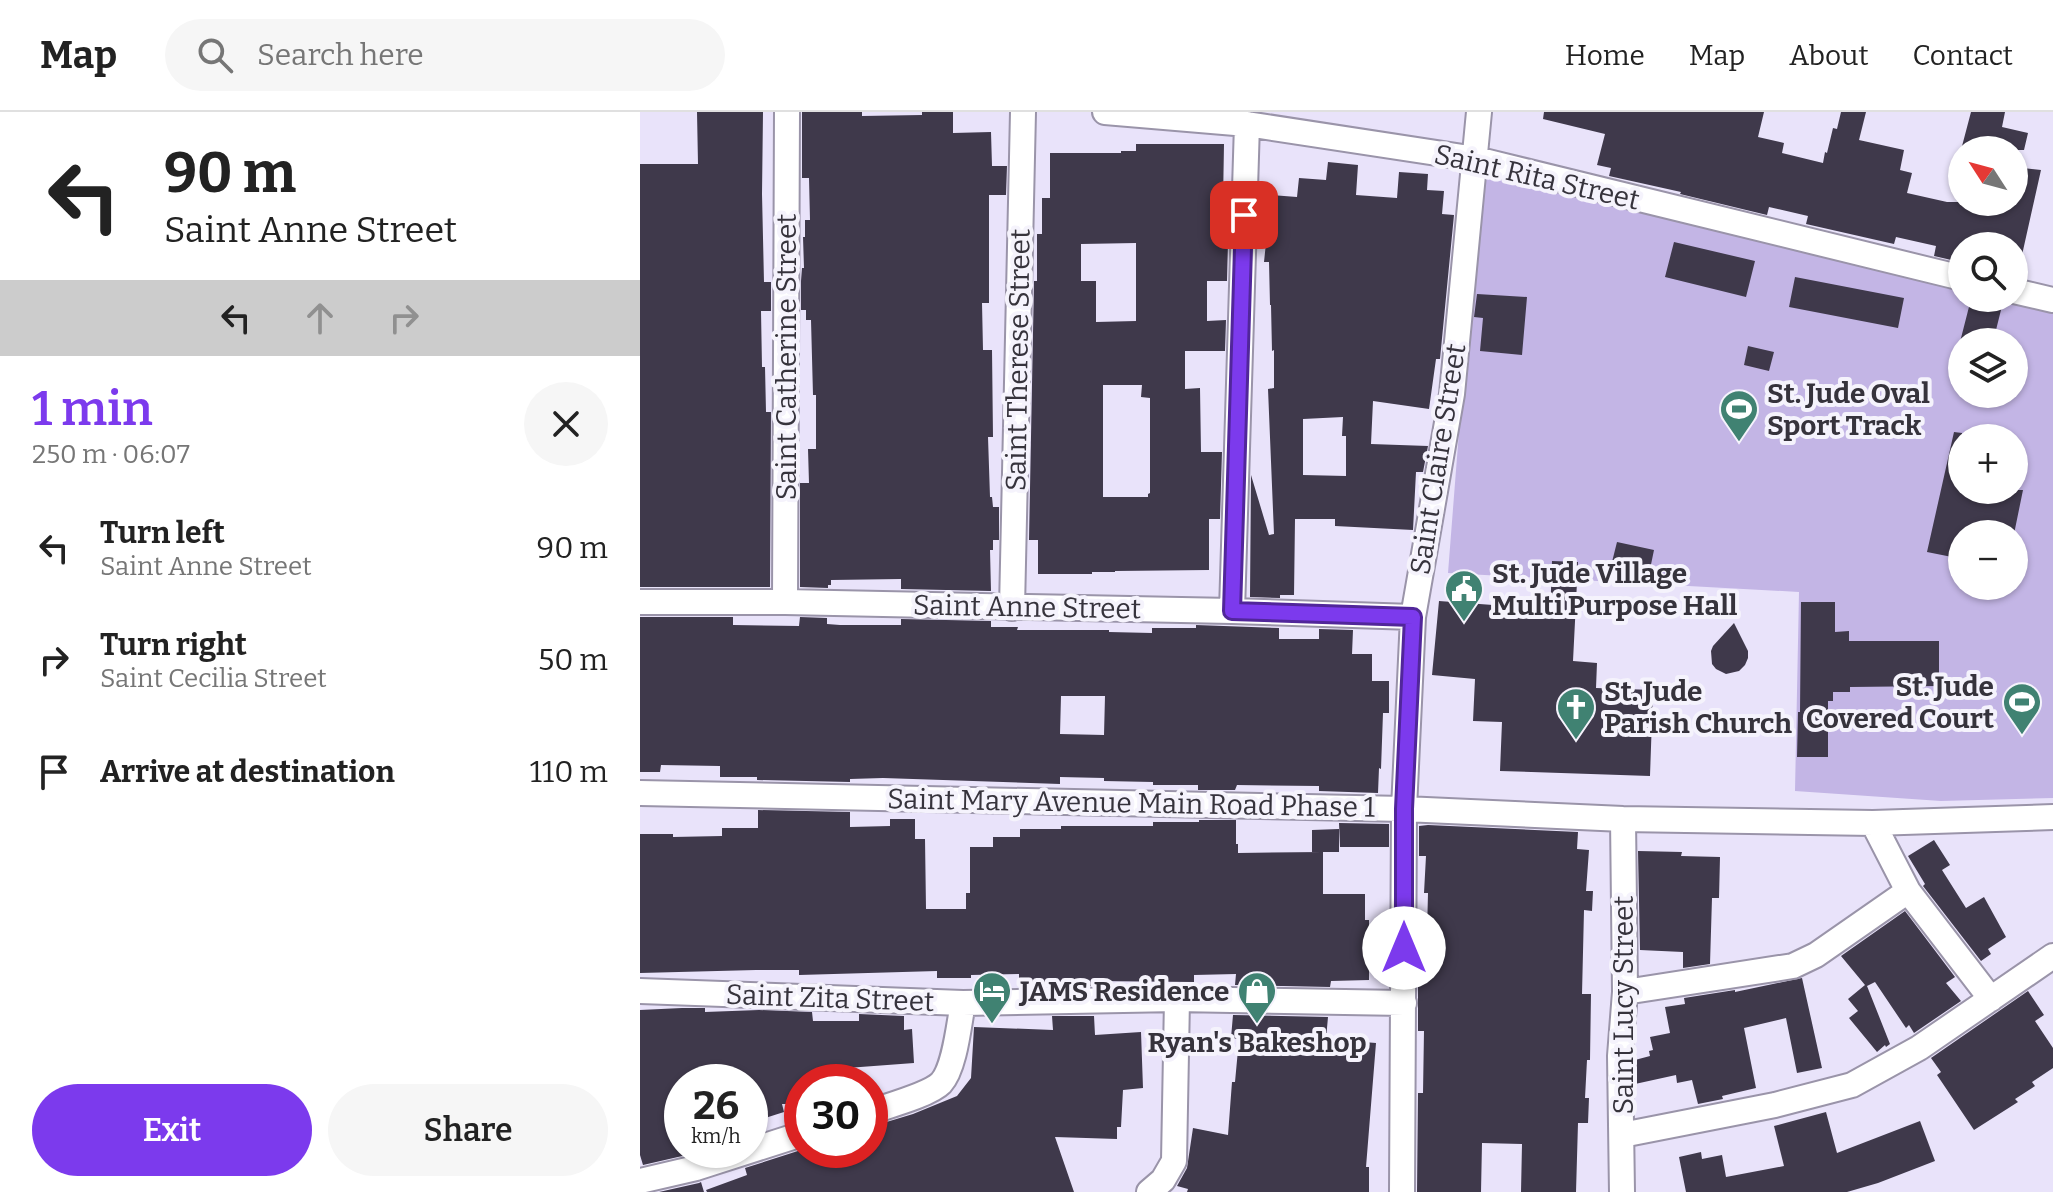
<!DOCTYPE html>
<html lang="en">
<head>
<meta charset="utf-8">
<style>
  body { margin:0; font-family:Bitter,serif; background:#f6f6f6; color:#222; height:100vh; display:flex; flex-direction:column; font-size:30px; white-space:nowrap }
  * { box-sizing:border-box; margin:0 }
  p { font-size:26px; color:#767676 }
  .icon { flex:none; width:44px; height:44px; fill:none; stroke:currentColor; stroke-width:2; stroke-linecap:round; stroke-linejoin:round }
  .map { position:relative; flex:1; overflow:hidden }
  .side { display:flex; flex-direction:column; background:#fff; width:640px }
  .side>* { flex:none }
  .guide { background:#fff; color:#222; overflow:hidden }
  .needle { width:52px; rotate:306deg }
  .tools { position:absolute; left:1308px; top:24px; display:grid; gap:16px }
  .tools a { display:grid; place-items:center; width:80px; height:80px; border-radius:50%; background:#fff; box-shadow:0 2px 6px #0004; font-size:40px }
  .speed { position:absolute; left:24px; top:952px; display:flex; gap:16px; font-size:40px; font-weight:700; text-align:center }
  .speed>* { display:grid; place-content:center; width:104px; height:104px; border-radius:50%; background:#fff; box-shadow:0 2px 6px #0004; line-height:1 }
  .speed small { font-size:20px; font-weight:400 }
  .speed .limit { border:12px solid #d22; background:#fff; color:#111 }
  .pin { position:absolute; display:grid; place-items:center; width:68px; height:68px; color:#fff; margin:-34px; border-radius:16px; box-shadow:0 4px 12px #0006 }
  .me { position:absolute; width:88px; margin:-44px; rotate:0deg; stroke-linejoin:round; filter:drop-shadow(0 0 6px #0008) }
  .turn { display:flex; align-items:center; gap:28px; height:168px; padding:0 32px; font-size:36px }
  .turn .icon { width:104px; height:104px; stroke-width:2.5 }
  .turn b { display:block; font-size:56px; line-height:68px }
  .lanes { display:flex; align-items:center; height:76px; padding:0 32px; background:#0003; justify-content:center; gap:40px; direction:ltr }
  .lanes .off { opacity:.35 }
  .round { display:grid; place-items:center; flex:none; width:84px; height:84px; border-radius:42px; background:#f6f6f6 }
  .headline { display:flex; align-items:center; justify-content:space-between; height:136px; padding:0 32px }
  h1 { font-size:48px; font-weight:600; line-height:60px; color:#7c3aed }
  .cta { display:flex; gap:16px; margin-top:auto; padding:16px 32px }
  .cta a { flex:1; height:92px; border-radius:48px; background:#7c3aed; color:#fff; font-size:32px; font-weight:600; line-height:92px; text-align:center }
  .cta a+a { background:#f6f6f6; color:#222 }
  ul { padding:0; list-style:none }
  li { display:flex; align-items:center; gap:24px; height:112px; padding:0 32px }
  li div { flex:1 }
  li b { display:block; font-size:30px }
  li em { font-style:normal }
  header { display:flex; align-items:center; gap:48px; box-sizing:border-box; height:112px; padding:0 40px; background:#fff; border-bottom:2px solid #e0e0e0 }
  header strong { font-size:38px }
  nav { display:flex; gap:44px; margin-inline-start:auto; font-size:28px }
  .search { width:560px; height:72px; background:#f6f6f6; display:flex; align-items:center; gap:20px; box-sizing:border-box; padding:0 28px; border-radius:44px; color:#767676; font-size:30px }
  main { display:flex; flex:1; min-height:0 }
  .map>svg:first-child { display:block }
</style>
</head>
<body>
<header>
<strong>Map</strong>
<div class="search"><svg class="icon" aria-label="search" viewBox="0 0 24 24"><circle cx="10" cy="10" r="6"/><path d="M15 15l6 6"/></svg>Search here</div>
<nav><a>Home</a><a>Map</a><a>About</a><a>Contact</a></nav>
</header>
<main>
<section class="side">
<div class="guide">
<div class="turn"><svg class="icon" aria-label="left" viewBox="0 0 24 24"><path d="M17 20v-9H6M10 6l-5 5 5 5"/></svg><div><b>90 m</b>Saint Anne Street</div></div>
<div class="lanes"><svg class="icon" aria-label="left" viewBox="0 0 24 24"><path d="M17 20v-9H6M10 6l-5 5 5 5"/></svg><svg class="icon off" aria-label="ahead" viewBox="0 0 24 24"><path d="M12 20V5M6 11l6-6 6 6"/></svg><svg class="icon off" aria-label="right" viewBox="0 0 24 24"><path d="M7 20v-9h11M14 6l5 5-5 5"/></svg></div>
</div>
<div class="headline"><div><h1>1 min</h1><p>250 m · 06:07</p></div><a class="round"><svg class="icon" aria-label="close" viewBox="0 0 24 24"><path d="M6 6l12 12M18 6L6 18"/></svg></a></div>
<ul>
<li><svg class="icon" aria-label="left" viewBox="0 0 24 24"><path d="M17 20v-9H6M10 6l-5 5 5 5"/></svg><div><b>Turn left</b><p>Saint Anne Street</p></div><em>90 m</em></li>
<li><svg class="icon" aria-label="right" viewBox="0 0 24 24"><path d="M7 20v-9h11M14 6l5 5-5 5"/></svg><div><b>Turn right</b><p>Saint Cecilia Street</p></div><em>50 m</em></li>
<li><svg class="icon" aria-label="arrive" viewBox="0 0 24 24"><path d="M6 21V4h12l-3 4 3 4H6"/></svg><div><b>Arrive at destination</b></div><em>110 m</em></li>
</ul>
<div class="cta"><a>Exit</a><a>Share</a></div>
</section>
<div class="map">
<svg width="1413" height="1080" viewBox="0 0 1413 1080">
  <rect width="100%" height="100%" fill="#e9e3fa"/>
  <!-- green -->
  <path fill="#c3b5e5" fill-rule="evenodd" d="M856 59 1322 174V186H1370L1413 196V686L1301 689 1155 679 1159 480 808 461 838 76ZM1322 230H1374V282H1322ZM1322 326H1374V378H1322ZM1322 422H1374V474H1322Z"/>
  <!-- building -->
  <path fill="#3f394b" fill-rule="evenodd" d="M57 0H123L122 82 124 170H131V199H121L122 255H125L126 300H131L130 475H0V52H58Z
    M162 0H222V4L282 3V0H313V21L351 20 352 54H367L366 83H349V191H342L343 238H352L353 325H348L350 385H352L353 395H359V428H353V438H350L351 479 261 477V467L191 468V473H188V476L160 475V371H169L168 337H176V283H173L171 208H166V198H161V169L162 156H164L163 125H165V108H170L169 66H162Z
    M904 0H1124L1118 25 1144 31 1142 41 1183 51 1185 40 1187 41 1193 16 1197 17 1201 0H1226L1219 28 1264 38 1260 58 1272 61 1267 81 1307 90H1374V55L1401 58 1382 143 1374 142V134H1322L1320 150 1294 144 1296 134 1256 125 1254 132 1166 112 1168 104 1129 95 1127 103 1040 82 1041 80 969 64 971 56 957 53 965 22 903 7Z
    M1331 0H1365L1362 15 1388 21 1384 38H1321Z
    M496 32H584L583 90H589L587 169H567V209L586 208 585 239H545V277L560 276 561 340H582L580 407H569V458L475 459V460H452V462H398V428H389L394 169H397V122H402V86H410V41H481V39H496ZM496 131V209L456 210V169H441V132ZM463 273H502L501 285 510 286V381L508 382V385H463Z
    M688 50 718 53 716 83 757 86 759 60 788 62 787 78 804 79 802 102 814 103 800 247H796L789 297 733 289 731 332 788 334 783 360H776L773 418 695 414V407H655L654 483H640V486L610 485 611 363 629 423 634 422 628 277 634 276V238L632 239 631 193H630L629 150H624L631 83 657 85 659 66 686 68ZM703 305 702 324H706V364L663 363V307Z
    M1034 130 1115 149 1106 185 1025 165Z
    M1155 165 1264 186 1258 216 1149 195Z
    M837 182 887 185 882 243 840 239 843 206 834 205Z
    M1331 187 1362 194 1353 230H1320Z
    M1108 234 1134 240 1129 259 1104 253Z
    M1314 320 1322 321V378H1383L1374 422H1322V447L1287 440Z
    M977 430 1014 438 1008 467 969 462Z
    M912 449 938 450 933 549 957 551 956 576 1013 578 1010 664 860 659 862 610 833 609 835 567 792 563 799 489 853 493 852 503 910 506Z
    M1161 490H1195V520L1209 519V529H1299V574L1210 575V580H1193V589H1188V645H1157L1158 600H1160Z
    M0 505H93V513L159 514 160 505 187 506V512L200 513H261V507L351 509V515H378L377 518H469V520L512 521V516H556V513L639 516V527H679V517L713 518 712 542H732V569H749V601H743L741 657 739 656 738 681 679 679V674L597 673 595 678H558V673H513V670L464 669V666L420 665V672L243 666 210 667V670L117 668V665H80V654L21 653 20 660H0ZM421 584H465L464 623 420 622Z
    M1094 511 1108 539V546L1105 553 1099 559 1086 562 1076 557 1072 552 1071 539 1073 534Z
    M118 698 210 700V715L250 714V707H275V727H285L286 797H326V781H330V735H353V725H380V717H421V714H513V710H559V708H596V732H598V741L683 740V782H725V808H729V868L691 869 690 875 595 873 596 862 554 863V870L453 869V874H379V862L331 863V866H297V859L159 863V858H116L0 861V722H33V725L82 724V716H118Z
    M699 711 749 712V735H700Z
    M788 713 938 720 937 737 949 738 946 779H953L952 799 944 798 942 882H951L950 948H947L945 986H949L948 1011H938L936 1080H881L882 1032 842 1031 841 1080H777L778 981H783L784 919H778V860H786L788 781H784L786 744H779V714Z
    M699 717V740H672V718Z
    M1294 728 1310 753 1302 758 1326 796 1344 785 1366 825 1348 837 1351 842 1341 849 1283 774 1285 772 1268 744Z
    M998 739 1042 740 1041 744 1080 745 1079 786H1072L1070 852 1043 856V840L1000 838Z
    M1265 799 1315 865 1306 871 1321 889 1274 921 1269 913 1266 916 1235 870 1227 874 1250 932 1246 935 1245 933 1237 940 1209 906 1218 899 1208 887 1225 873 1201 844Z
    M1162 866 1182 956 1157 961 1146 906 1104 916 1116 976 1082 984 1083 987 1058 992 1052 968 1037 971 1036 963 995 972V948L1010 944 1009 939 1013 938 1010 925 1030 921 1025 895 1045 892 1044 886 1095 878V880Z
    M1388 879 1404 903 1395 909 1413 936V956L1392 970 1395 974 1375 987 1378 990 1334 1018 1297 963 1301 960 1291 946Z
    M42 896H65V900L119 898 172 900 173 909H219V902L264 904V918L272 917 274 951 207 956 212 970H162V992H142L144 1000 110 1011V970H42V1038H49L51 1042 3 1053 0 1043V898Z
    M593 903 688 905 686 927 736 931 726 1055H729V1080H547L548 1077 537 1074 547 1056 553 1016 588 1023 592 970H595L599 927 591 926Z
    M412 904H454L455 923 501 920 503 976 483 978 481 1015H477V1027L415 1025 434 1080H67L66 1078 107 1063 105 1056 161 1038H230V1015L273 1002 317 984 331 966 334 915 413 918Z
    M1186 1000 1197 1041 1280 1009 1295 1049 1238 1071 1207 1080H1046L1039 1045 1061 1040 1062 1047 1082 1043 1086 1065 1144 1054 1134 1014Z
    M61 1070 64 1080H19L59 1071Z"/>
  <g fill="none" stroke-linecap="round" stroke-linejoin="round">
    <!-- minor casing -->
    <g stroke="#9a94a9" stroke-width="28">
      <path id="minor" d="M465 0 607 12 836 47 1322 166
        M1374 179 1413 188
        M0 490H145L592 499 773 505
        M145 490 147 0
        M372 496 383 0
        M592 499 607 12
        M0 681 764 697 983 707 1233 711 1413 705
        M1233 711 1268 779 1351 887
        M0 879 323 891 537 887 764 891
        M985 880 1153 854 1176 843 1268 779
        M230 1000C247 994 289 983 301 971 315 956 319 911 323 891
        M982 1023 1135 993 1212 973 1279 936 1413 844
        M0 1069 56 1056 162 1022
        M509 1080 523 1068 534 1049 537 887
        M762 1080 764 697 773 505 812 282 839 0
        M982 1080 980 944 985 880 983 707"/>
    </g>
    <!-- minor -->
    <use href="#minor" stroke="#fff" stroke-width="24"/>
  </g>
  <g fill="none" stroke-linecap="round" stroke-linejoin="round">
    <!-- route casing -->
    <g stroke="#51269a" stroke-width="20">
      <path id="route" d="M604 103 592 499 773 505 764 697V836"/>
    </g>
    <!-- route -->
    <use href="#route" stroke="#7c3aed" stroke-width="14"/>
  </g>
  <!-- icons -->
  <defs>
    <g id="stadium-pin" transform="scale(2)"><path d="M0 17L-7.5 6A9.5 9.5 0 1 1 7.5 6Z" fill="#408272" stroke="#f5f3fc"/><path d="M0-5a6.5 5 0 1 0 0 10a6.5 5 0 1 0 0-10ZM-3.5-1.8h7v3.6h-7Z" fill="#fff"/></g>
    <g id="civic-pin" transform="scale(2)"><path d="M0 17L-7.5 6A9.5 9.5 0 1 1 7.5 6Z" fill="#408272" stroke="#f5f3fc"/><path d="M-.6-6.5H3V-4.5H.6V-3L4-1V1h2V6H-6V1h2V-1L-.6-3ZM-1.2 2.5V6h2.4V2.5Z" fill="#fff"/></g>
    <g id="church-pin" transform="scale(2)"><path d="M0 17L-7.5 6A9.5 9.5 0 1 1 7.5 6Z" fill="#408272" stroke="#f5f3fc"/><path d="M-1.2-6h2.4v3.5h3.3v2.4h-3.3V6h-2.4V-.1h-3.3v-2.4h3.3Z" fill="#fff"/></g>
    <g id="hotel-pin" transform="scale(2)"><path d="M0 17L-7.5 6A9.5 9.5 0 1 1 7.5 6Z" fill="#408272" stroke="#f5f3fc"/><path d="M-6-4.5h1.5V1H6V5H4.5V3h-9V5H-6ZM-4 0a1.8 1.8 0 1 1 3.6 0ZM.5 0V-2.5h3Q6-2.5 6 0Z" fill="#fff"/></g>
    <g id="shop-pin" transform="scale(2)"><path d="M0 17L-7.5 6A9.5 9.5 0 1 1 7.5 6Z" fill="#408272" stroke="#f5f3fc"/><path d="M-5-2.5h2.3a2.7 3.5 0 0 1 5.4 0H5L5.5 6h-11ZM-1.5-2.5h3a1.5 2.3 0 0 0-3 0Z" fill="#fff"/></g>
  </defs>
  <g fill-rule="evenodd">
    <use href="#stadium-pin" x="1099" y="297"/>
    <use href="#civic-pin" x="824" y="477"/>
    <use href="#stadium-pin" x="1382" y="590"/>
    <use href="#church-pin" x="936" y="595"/>
    <use href="#hotel-pin" x="352" y="879"/>
    <use href="#shop-pin" x="617" y="879"/>
  </g>
  <g text-anchor="middle" dominant-baseline="central" stroke-width="8" stroke-linejoin="round" paint-order="stroke">
    <!-- street labels -->
    <g font-size="28" fill="#36333c" stroke="#f5f3fc">
      <text transform="translate(897 65) rotate(13)">Saint Rita Street</text>
      <text transform="translate(146 245) rotate(-90)">Saint Catherine Street</text>
      <text transform="translate(378 248) rotate(-89)">Saint Therese Street</text>
      <text transform="translate(798 347) rotate(-81)">Saint Claire Street</text>
      <text transform="translate(387 495) rotate(1)">Saint Anne Street</text>
      <text transform="translate(491 691) rotate(1)">Saint Mary Avenue Main Road Phase 1</text>
      <text transform="translate(190 886) rotate(2)">Saint Zita Street</text>
      <text transform="translate(983 893) rotate(-90)">Saint Lucy Street</text>
    </g>
    <!-- poi labels -->
    <g font-size="28" font-weight="bold" fill="#36333c" stroke="#f5f3fc" text-anchor="start">
      <text x="1127" y="281">St. Jude Oval<tspan x="1127" dy="32">Sport Track</tspan></text>
      <text x="852" y="461">St. Jude Village<tspan x="852" dy="32">Multi Purpose Hall</tspan></text>
      <text x="1354" y="574" text-anchor="end">St. Jude<tspan x="1354" dy="32">Covered Court</tspan></text>
      <text x="964" y="579">St. Jude<tspan x="964" dy="32">Parish Church</tspan></text>
      <text x="380" y="879">JAMS Residence</text>
      <text x="617" y="930" text-anchor="middle">Ryan's Bakeshop</text>
    </g>
  </g>
</svg>
<div class="tools">
<a><svg class="needle" viewBox="-14 -14 28 28"><path d="M0-13l5 13h-10z" fill="#e53935"/><path d="M0 13l5-13h-10z" fill="#767676"/></svg></a>
<a><svg class="icon" aria-label="search" viewBox="0 0 24 24"><circle cx="10" cy="10" r="6"/><path d="M15 15l6 6"/></svg></a>
<a><svg class="icon" aria-label="layers" viewBox="0 0 24 24"><path d="M12 4l9 5-9 5-9-5zM3 14l9 5 9-5"/></svg></a>
<a>+</a>
<a>−</a>
</div>
<div class="speed"><div>26<small>km/h</small></div><div class="limit">30</div></div>
<div class="pin" style="left:604px;top:103px;background:#d93025"><svg class="icon" aria-label="arrive" viewBox="0 0 24 24"><path d="M6 21V4h12l-3 4 3 4H6"/></svg></div>
<svg class="me" style="left:764px;top:836px" viewBox="-20 -20 40 40"><circle r="19" fill="#fff"/><path d="M0-13L10 11 0 6-10 11z" fill="#7c3aed"/></svg>
</div>
</main>
</body>
</html>
